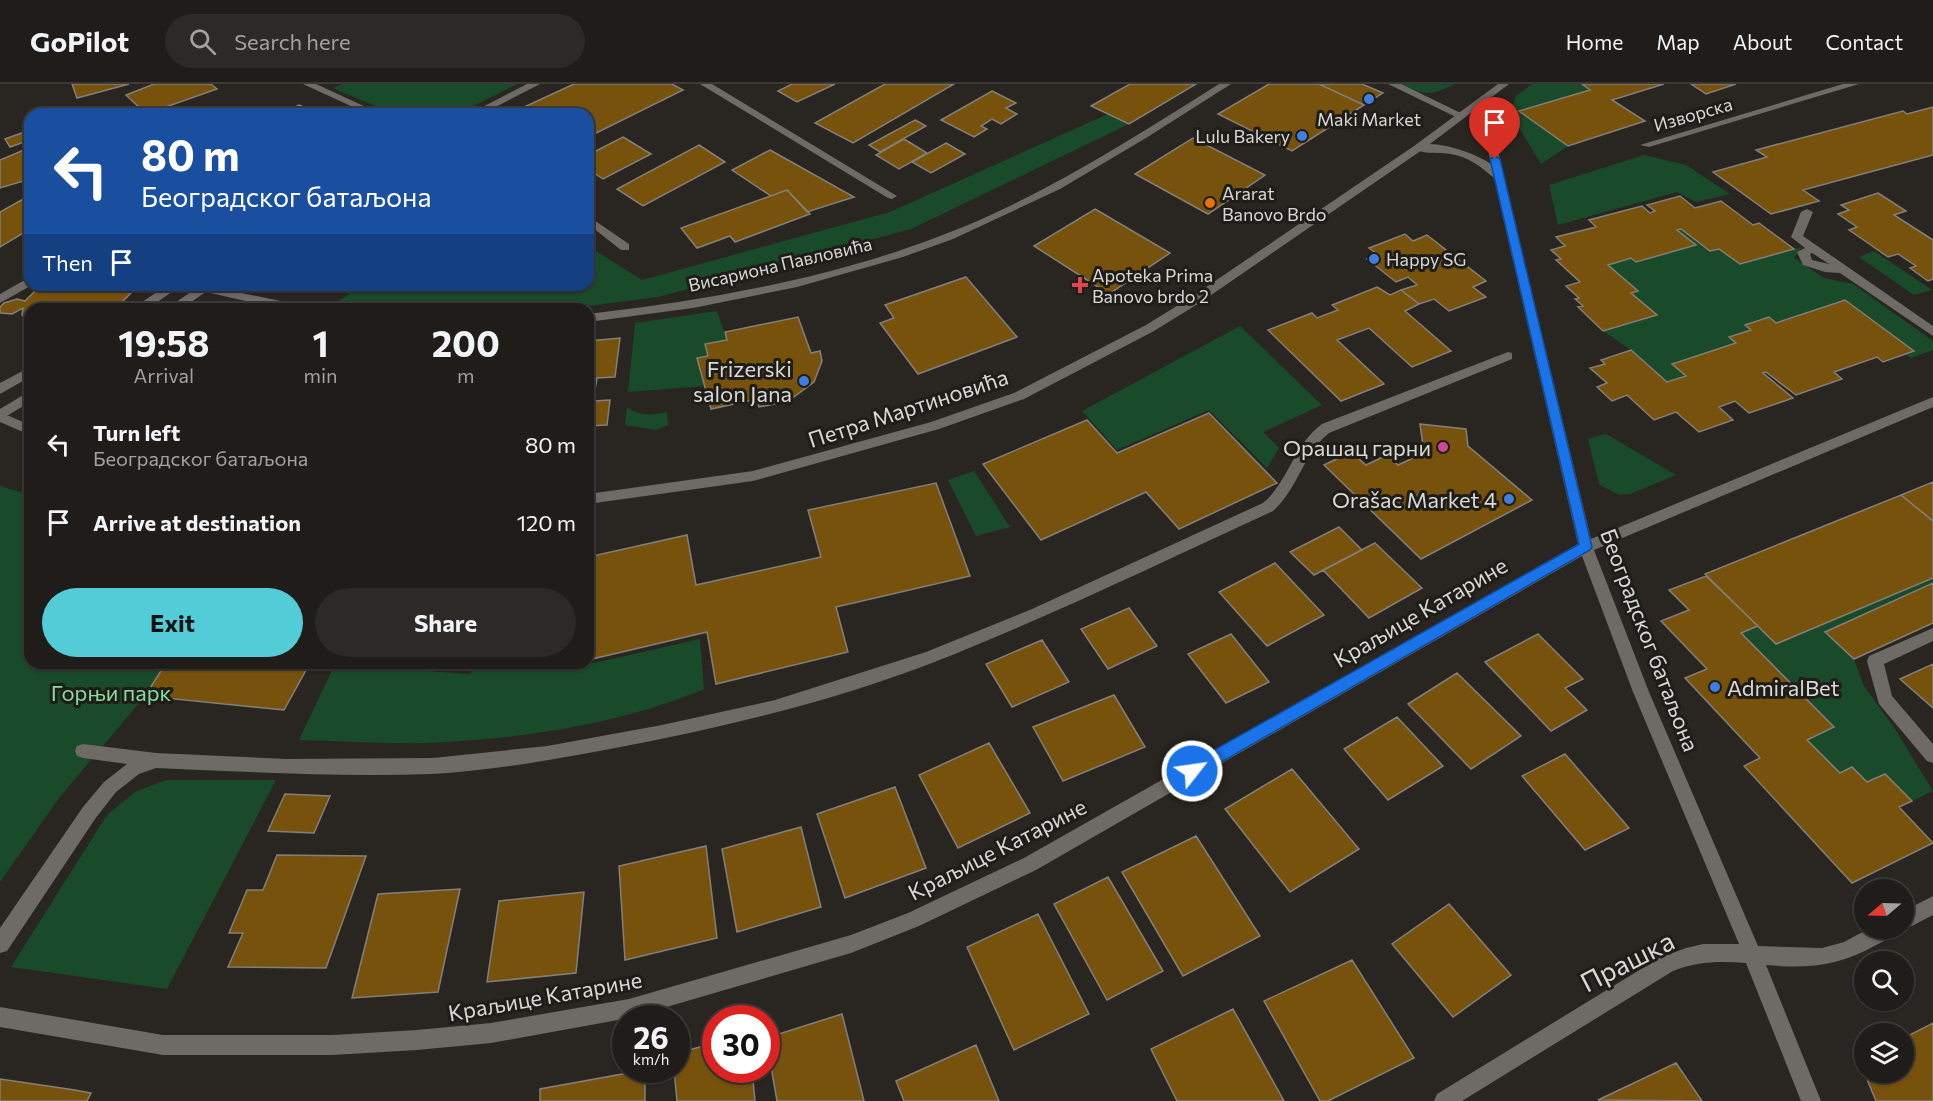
<!DOCTYPE html>
<html lang="en">
<head>
<meta charset="utf-8">
<style>
  body { margin:0; font-family:Commissioner,sans-serif; background:#2c2926; color:#f1f3f6; height:100vh; display:flex; flex-direction:column; font-size:22px; white-space:nowrap }
  * { box-sizing:border-box; margin:0 }
  p { font-size:20px; color:#a1a1a2 }
  .icon { flex:none; width:33px; height:33px; fill:none; stroke:currentColor; stroke-width:2; stroke-linecap:round; stroke-linejoin:round }
  .map { position:relative; flex:1; overflow:hidden }
  .side { position:absolute; left:24px; top:219px; width:570px; height:366px; display:flex; flex-direction:column; background:#1f1c19; border-radius:18px; box-shadow:0 2px 4px #0004,0 0 0 2px #3c3a38 }
  .side>* { flex:none }
  .top-card { position:absolute; left:24px; top:24px; width:570px; height:183px; border-radius:18px; box-shadow:0 2px 4px #0004,0 0 0 2px #3c3a38; background:#1a4fa0; color:#fff; overflow:hidden }
  .needle { width:39px; rotate:251deg }
  .buttons { position:absolute; left:1854px; top:795px; display:grid; gap:12px }
  .buttons a { display:grid; place-items:center; width:60px; height:60px; border-radius:50%; background:#1f1c19; box-shadow:0 2px 4px #0004,0 0 0 2px #3c3a38; font-size:30px }
  .speed { position:absolute; left:612px; top:921px; display:flex; gap:12px; font-size:30px; font-weight:700; text-align:center }
  .speed>* { display:grid; place-content:center; width:78px; height:78px; border-radius:50%; background:#1f1c19; box-shadow:0 2px 4px #0004,0 0 0 2px #3c3a38; line-height:1 }
  .speed small { font-size:15px; font-weight:400 }
  .speed .limit { border:9px solid #d22; background:#fff; color:#111 }
  .pin { position:absolute; display:grid; place-items:center; width:51px; height:51px; color:#fff; margin:-62px -26px; border-radius:50% 50% 50% 0; rotate:-45deg; box-shadow:0 0 6px #0007 }
  .pin .icon { rotate:45deg }
  .me { position:absolute; width:66px; margin:-33px; rotate:60deg; stroke-linejoin:round; filter:drop-shadow(0 0 4px #0008) }
  .turn { display:flex; align-items:center; gap:21px; height:126px; padding:0 18px; font-size:27px }
  .turn .icon { width:78px; height:78px; stroke-width:2.5 }
  .turn b { display:block; font-size:42px; line-height:51px }
  .then { display:flex; align-items:center; height:57px; padding:0 18px; background:#0003; gap:12px; font-size:22px }
  .eta { display:flex; justify-content:space-evenly; align-items:center; height:102px; text-align:center }
  .eta b { font-size:36px; font-weight:700; line-height:42px }
  .cta { display:flex; gap:12px; margin-top:auto; padding:12px 18px }
  .cta a { flex:1; height:69px; border-radius:36px; background:#52ccd6; color:#111; font-size:24px; font-weight:700; line-height:69px; text-align:center }
  .cta a+a { background:#2c2926; color:#f1f3f6 }
  ul { padding:0; list-style:none }
  li { display:flex; align-items:center; gap:18px; height:78px; padding:0 18px }
  li div { flex:1 }
  li b { display:block; font-size:22px }
  li em { font-style:normal }
  header { display:flex; align-items:center; gap:36px; box-sizing:border-box; height:84px; padding:0 30px; background:#1f1c19; border-bottom:2px solid #3c3a38 }
  header strong { font-size:28px }
  nav { display:flex; gap:33px; margin-inline-start:auto; font-size:21px }
  .search { width:420px; height:54px; background:#2c2926; display:flex; align-items:center; gap:15px; box-sizing:border-box; padding:0 21px; border-radius:33px; color:#a1a1a2; font-size:22px }
  .map>svg:first-child { display:block }
</style>
</head>
<body>
<header>
<strong>GoPilot</strong>
<div class="search"><svg class="icon" aria-label="search" viewBox="0 0 24 24"><circle cx="10" cy="10" r="6"/><path d="M15 15l6 6"/></svg>Search here</div>
<nav><a>Home</a><a>Map</a><a>About</a><a>Contact</a></nav>
</header>
<div class="map">
<svg width="1933" height="1017" viewBox="0 0 1933 1017">
  <rect width="100%" height="100%" fill="#292621"/>
  <!-- green -->
  <path fill="#194a2a" d="M342 0H517L458 30H394L333 4Z
    M1400 0H1454C1431 13 1422 11 1400 0Z
    M1532 0H1582L1590 6 1520 27 1568 62 1541 80 1510 29 1516 12Z
    M1108 30 1129 40 911 145 658 213 565 225 329 224 362 201H588V162L642 196 890 128Z
    M1644 71 1686 81 1730 110 1696 118 1677 108 1558 141 1549 101Z
    M1681 145 1710 167 1719 165 1740 180 1802 163 1794 174 1824 194 1853 200 1933 257V266L1911 274 1905 270 1914 266 1845 216 1776 239 1769 233 1745 241 1751 246 1729 253 1736 259 1673 279 1686 292 1667 298 1631 266 1603 247 1657 231 1631 209 1638 206 1608 181 1631 174 1637 178 1696 161 1677 146Z
    M1874 167 1932 206 1914 211 1859 173Z
    M717 227 727 256 706 260 708 272 698 274 705 302 628 308 635 239Z
    M1240 242 1322 321 1263 348 1279 364 1267 384 1209 326 1117 366 1082 327Z
    M627 323C640 333 652 331 667 328L668 341 656 346 625 341Z
    M1606 350 1676 391 1630 410 1619 411 1599 400 1588 355Z
    M974 387 1010 443 976 452 948 396Z
    M0 402 30 411V579H166L145 612 59 714 0 798Z
    M1933 494V539L1854 575 1864 602 1895 645 1933 707 1912 717 1885 690 1867 698 1853 683 1840 689 1807 656 1834 643 1741 549 1758 542 1776 560Z
    M700 555 704 605C618 641 520 655 427 659 385 660 342 657 299 656L335 580 470 590 476 579H562L563 586Z
    M166 696H276L167 905 11 883 107 731 135 708Z"/>
  <!-- building -->
  <path fill="#77520d" stroke="#837f7a" stroke-width="1.5" d="M72 0H129L77 14Z
    M154 0H211L217 5 146 30 126 11Z
    M574 0H672L683 6 588 53V30H509Z
    M792 0H835L797 18 778 7Z
    M885 0H954L853 59 815 39Z
    M1130 0H1196L1129 40 1091 22Z
    M1269 0H1319L1364 21 1292 67 1218 30Z
    M1319 0H1362L1383 9 1364 21Z
    M1582 0H1664L1612 16 1645 37 1568 62 1519 27 1590 6Z
    M1691 0H1736L1706 10Z
    M992 7 1016 19 1006 24 1017 30 1001 40 992 35 981 42 987 45 974 53 941 36Z
    M299 21 318 30H282Z
    M1933 23V71L1803 106 1819 117 1771 130 1713 88 1767 73 1756 66 1903 27 1907 30Z
    M915 36 926 42 880 68 869 61Z
    M30 46V56L10 63 5 55Z
    M623 53 651 70 603 95 588 85V71Z
    M1193 54 1265 91 1208 130 1135 90Z
    M904 55 927 69 899 85 876 71Z
    M946 59 965 70 931 89 912 78Z
    M699 61 725 78 643 122 617 105Z
    M26 65 30 68V95L0 104V76Z
    M770 66 854 113 807 128 787 106 771 112 732 86Z
    M787 106 810 130 735 158 730 152 697 164 681 144Z
    M1878 109 1906 127 1894 131 1933 156V195L1928 197 1910 184 1916 182 1898 170 1888 173 1868 159 1849 146 1857 143 1838 130 1849 126 1841 121Z
    M1680 112 1695 124 1721 117 1753 141 1759 139 1794 165 1740 180 1719 165 1710 167 1681 145 1677 146 1696 161 1636 178 1631 174 1608 181 1638 207 1631 209 1657 231 1603 247 1578 223 1583 222 1575 215 1579 214 1566 202 1580 198 1556 176 1561 175 1551 166 1565 162 1556 153 1596 143 1589 136 1623 127 1642 122 1650 129 1655 127 1647 121Z
    M27 113 30 115V145L0 163V128Z
    M1095 125 1170 169 1109 210 1034 162Z
    M1405 150 1413 157 1427 151 1486 197 1473 203 1486 213 1449 227 1434 215 1419 220 1401 206 1417 201 1408 193 1396 198 1367 175 1378 171 1369 164Z
    M966 193 1017 253 918 290 880 239 894 234 885 221Z
    M41 201H157L144 205 138 202 117 223 107 218 98 225H30V240L22 231 23 224 12 230 0 229V223L4 219 17 215 25 217Z
    M1377 203 1390 211 1401 206 1419 220 1405 227 1451 267 1412 283 1369 244 1337 256 1384 300 1341 317 1268 246 1312 229 1317 234 1338 226 1332 221Z
    M1845 216 1914 267 1883 278 1877 273 1834 288 1842 295 1796 311 1766 288 1763 289 1793 314 1749 329 1735 317 1719 323 1733 336 1699 348 1676 328 1654 336 1627 311 1612 317 1597 303 1607 299 1590 284 1605 280 1601 276 1631 266 1667 298 1686 292 1672 280 1736 259 1729 253 1751 246 1745 241 1769 233 1776 239Z
    M798 233 811 269 820 267 822 277 814 298 791 315 775 320 759 323 757 315 711 325 697 274 708 272 705 260 727 256 725 248Z
    M620 254 615 293 597 294 593 317 610 316 607 341 588 342V257Z
    M1209 329 1277 399 1179 445 1146 408 1041 456 983 380 1087 336 1117 369Z
    M1420 340 1466 345 1468 362 1532 416 1421 475 1324 381 1351 368 1366 381 1387 371 1398 381 1424 369Z
    M1933 398V437L1901 411Z
    M936 399 970 492 836 523 848 568 716 600 707 548 588 576V473L687 451 696 501 821 473 808 426Z
    M1901 411 1933 437V494L1776 560 1705 490Z
    M1339 443 1362 466 1314 491 1290 468Z
    M1375 459 1422 504 1369 534 1323 486Z
    M1275 479 1324 531 1267 562 1219 508Z
    M1706 492 1758 542 1741 549 1834 643 1807 656 1840 689 1852 683 1867 698 1885 690 1912 717 1899 723 1933 759 1852 799 1744 682 1760 674 1685 594 1707 585 1661 537 1689 526 1669 506Z
    M1933 499V539L1854 575 1825 548Z
    M1129 524 1157 562 1108 585 1081 545Z
    M1231 550 1269 598 1226 619 1188 570Z
    M1538 550 1583 595 1565 604 1587 626 1551 647 1485 578Z
    M1042 556 1069 598 1012 623 986 580Z
    M166 579H310L284 626 145 612Z
    M1933 580V624L1900 595Z
    M1457 589 1521 652 1471 685 1408 620Z
    M1114 611 1145 663 1063 697 1033 643Z
    M1397 633 1443 682 1388 716 1344 665Z
    M989 659 1030 729 958 764 919 691Z
    M1565 670 1629 744 1585 766 1522 692Z
    M1292 685 1359 765 1290 808 1225 725Z
    M895 703 926 784 845 814 817 730Z
    M285 710 330 712 314 749 268 747Z
    M801 743 821 823 737 848 722 765Z
    M1196 752 1260 852 1183 892 1122 788Z
    M706 762 717 854 625 876 619 782Z
    M277 771 366 772 326 884 228 883 243 849H229L247 806H263Z
    M1108 793 1163 887 1107 916 1054 820Z
    M460 805 438 908 352 914 378 810Z
    M584 808 576 889 487 898 499 817Z
    M1449 820 1511 891 1453 933 1392 860Z
    M1038 830 1089 930 1014 966 967 863Z
    M1352 876 1414 974 1328 1017H1320L1264 917Z
    M1233 925 1284 1017H1177L1151 965Z
    M842 930 864 1017H777L766 954Z
    M1933 939V1017H1876L1859 976 1864 973V988H1904V954Z
    M716 959V986H752L755 1017H677L674 986 676 969Z
    M976 961 999 1017H904L896 997Z
    M1676 979 1702 1017 1598 1016Z
    M645 986V1017H540V1005Z
    M0 995 75 1006 91 1009 87 1017H0Z"/>
  <g fill="none" stroke-linecap="round" stroke-linejoin="round">
    <!-- service -->
    <path fill="#6e6a65" fill-rule="evenodd" d="M700 0H712L897 112 892 115 888 114Z
      M1219 0H1231L1146 54 1060 105 953 155 903 173 797 203 693 224 588 238V230C727 214 867 188 995 129 1074 92 1146 46 1219 0Z
      M1807 125 1813 128 1803 152 1933 242V252L1840 189 1825 188 1803 181 1797 168 1805 164 1791 153 1801 128ZM1812 169 1829 180 1812 176 1810 170Z
      M30 193V201H32L0 219V210Z
      M167 201H182L147 225H132Z
      M202 201 300 221 306 225H282L206 208 200 204Z
      M1508 268 1512 269V275L1329 349C1303 370 1298 405 1273 427 1162 478 1051 532 937 577 832 618 721 644 610 665 551 676 491 687 431 690 339 693 248 688 156 684L139 690 116 708 95 735 7 867 0 869V844L83 723 104 698 127 680 83 674 77 672 75 667 77 662 83 660 156 669 286 675 433 674 547 662 662 641 775 616 926 568 1032 525 1263 419C1289 397 1294 360 1322 340Z
      M30 283V293L0 310V299Z
      M1933 544V557L1884 580 1892 612 1933 660V679L1927 677 1879 620 1867 577 1869 572Z"/>
    <!-- minor -->
    <path fill="#6e6a65" fill-rule="evenodd" d="M303 0H316L381 30H368Z
      M527 0H540L482 30H469Z
      M1388 0H1401L1467 32 1458 34Z
      M1843 0H1859L1649 63 1640 61Z
      M1477 15 1486 17 1591 455 1933 313V323L1594 466 1649 608 1758 862 1822 864 1844 858 1870 844H1898C1894 853 1884 857 1876 861 1840 882 1807 885 1766 881L1821 1017H1801L1746 879C1722 877 1696 877 1673 887L1462 1017H1434L1437 1010 1659 874 1686 864 1703 860H1739L1633 608 1582 472 1036 786 919 842 851 869 629 934 491 959 417 966 333 971H163L0 943V923L163 951H333L417 946 491 939 629 915 851 851 908 829 1024 774 1578 460 1494 94C1481 83 1469 73 1451 70 1440 68 1422 71 1413 64 1429 52 1476 69 1491 80Z
      M588 132 629 160V166H621L588 140Z
      M201 201H216L181 225H166Z
      M30 307V318L0 336V325Z
      M1933 812V831L1904 846 1900 844H1904V827Z"/>
    <!-- tertiary -->
    <path fill="#6e6a65" fill-rule="evenodd" d="M1498 0H1509L1422 66 1201 218 1154 247 1024 315 939 345 753 397 588 420V410L753 387 931 338 1014 309 1146 241 1193 212 1414 62Z
      M0 328 30 341V351L0 338Z"/>
  </g>
  <!-- route -->
  <path fill="#1a73e8" stroke="#114b97" stroke-width="1.5" d="M1495 72 1500 75 1592 463 1590 466 1197 692H1186L1184 687 1186 682 1579 460 1490 75Z"/>
  <!-- markers -->
  <g fill="#3f7fe0" stroke="#1f1d18" stroke-width="2">
    <circle cx="1369" cy="15" r="6"/>
    <circle cx="1302" cy="52" r="6"/>
    <circle cx="1374" cy="175" r="6"/>
    <circle cx="804" cy="297" r="6"/>
    <circle cx="1509" cy="415" r="6"/>
    <circle cx="1715" cy="603" r="6"/>
  </g>
  <circle fill="#e8710a" stroke="#1f1d18" stroke-width="2" cx="1210" cy="119" r="6"/>
  <path fill="#e0444e" stroke="#1f1d18" stroke-width="2" d="M1077 192h6v6h6v6h-6v6h-6v-6h-6v-6h6z"/>
  <circle fill="#d1479c" stroke="#1f1d18" stroke-width="2" cx="1443" cy="363" r="6"/>
  <g text-anchor="middle" dominant-baseline="central" stroke-width="6" stroke-linejoin="round" paint-order="stroke">
    <!-- far-street labels -->
    <g font-size="18" fill="#dad8d5" stroke="#1f1d18">
      <text transform="translate(1693 30) rotate(-16)">Изворска</text>
      <text transform="translate(780 180) rotate(-13)">Висариона Павловића</text>
    </g>
    <!-- far-poi labels -->
    <g font-size="18" fill="#dad8d5" stroke="#1f1d18" text-anchor="start">
      <text x="1369" y="35" text-anchor="middle">Maki Market</text>
      <text x="1290" y="52" text-anchor="end">Lulu Bakery</text>
      <text x="1222" y="109">Ararat<tspan x="1222" dy="21">Banovo Brdo</tspan></text>
      <text x="1386" y="175">Happy SG</text>
      <text x="1092" y="191">Apoteka Prima<tspan x="1092" dy="21">Banovo brdo 2</tspan></text>
    </g>
    <!-- poi labels -->
    <g font-size="22" fill="#dad8d5" stroke="#1f1d18" text-anchor="end">
      <text x="792" y="284">Frizerski<tspan x="792" dy="25">salon Jana</tspan></text>
      <text x="1431" y="363">Орашац гарни</text>
      <text x="1497" y="415">Orašac Market 4</text>
      <text x="1727" y="603" text-anchor="start">AdmiralBet</text>
    </g>
    <!-- street labels -->
    <g font-size="22" fill="#dad8d5" stroke="#1f1d18">
      <text transform="translate(908 324) rotate(-18)">Петра Мартиновића</text>
      <text transform="translate(1420 528) rotate(-30)">Краљице Катарине</text>
      <text transform="translate(1650 556) rotate(69)">Београдског батаљона</text>
      <text transform="translate(997 765) rotate(-27)">Краљице Катарине</text>
      <text transform="translate(545 912) rotate(-10)">Краљице Катарине</text>
    </g>
    <!-- park labels -->
    <g font-size="22" fill="#84dc9e" stroke="#1f1d18">
      <text x="111" y="608">Горњи парк</text>
    </g>
    <!-- near-street labels -->
    <g font-size="27" fill="#dad8d5" stroke="#1f1d18">
      <text transform="translate(1627 877) rotate(-27)">Прашка</text>
    </g>
  </g>
</svg>
<div class="buttons">
<a><svg class="needle" viewBox="-14 -14 28 28"><path d="M0-13l5 13h-10z" fill="#e53935"/><path d="M0 13l5-13h-10z" fill="#a1a1a2"/></svg></a>
<a><svg class="icon" aria-label="search" viewBox="0 0 24 24"><circle cx="10" cy="10" r="6"/><path d="M15 15l6 6"/></svg></a>
<a><svg class="icon" aria-label="layers" viewBox="0 0 24 24"><path d="M12 4l9 5-9 5-9-5zM3 14l9 5 9-5"/></svg></a>
</div>
<div class="speed"><div>26<small>km/h</small></div><div class="limit">30</div></div>
<div class="pin" style="left:1495px;top:75px;background:#d93025"><svg class="icon" aria-label="arrive" viewBox="0 0 24 24"><path d="M6 21V4h12l-3 4 3 4H6"/></svg></div>
<svg class="me" style="left:1192px;top:687px" viewBox="-20 -20 40 40"><circle r="17" fill="#1a73e8" stroke="#fff" stroke-width="3"/><path d="M0-11L8 9 0 5-8 9z" fill="#fff"/></svg>
<div class="top-card">
<div class="turn"><svg class="icon" aria-label="left" viewBox="0 0 24 24"><path d="M17 20v-9H6M10 6l-5 5 5 5"/></svg><div><b>80 m</b>Београдског батаљона</div></div>
<div class="then">Then<svg class="icon" aria-label="arrive" viewBox="0 0 24 24"><path d="M6 21V4h12l-3 4 3 4H6"/></svg></div>
</div>
<section class="side">
<div class="eta">
<div><b>19:58</b><p>Arrival</p></div>
<div><b>1</b><p>min</p></div>
<div><b>200</b><p>m</p></div>
</div>
<ul>
<li><svg class="icon" aria-label="left" viewBox="0 0 24 24"><path d="M17 20v-9H6M10 6l-5 5 5 5"/></svg><div><b>Turn left</b><p>Београдског батаљона</p></div><em>80 m</em></li>
<li><svg class="icon" aria-label="arrive" viewBox="0 0 24 24"><path d="M6 21V4h12l-3 4 3 4H6"/></svg><div><b>Arrive at destination</b></div><em>120 m</em></li>
</ul>
<div class="cta"><a>Exit</a><a>Share</a></div>
</section>
</div>
</body>
</html>
